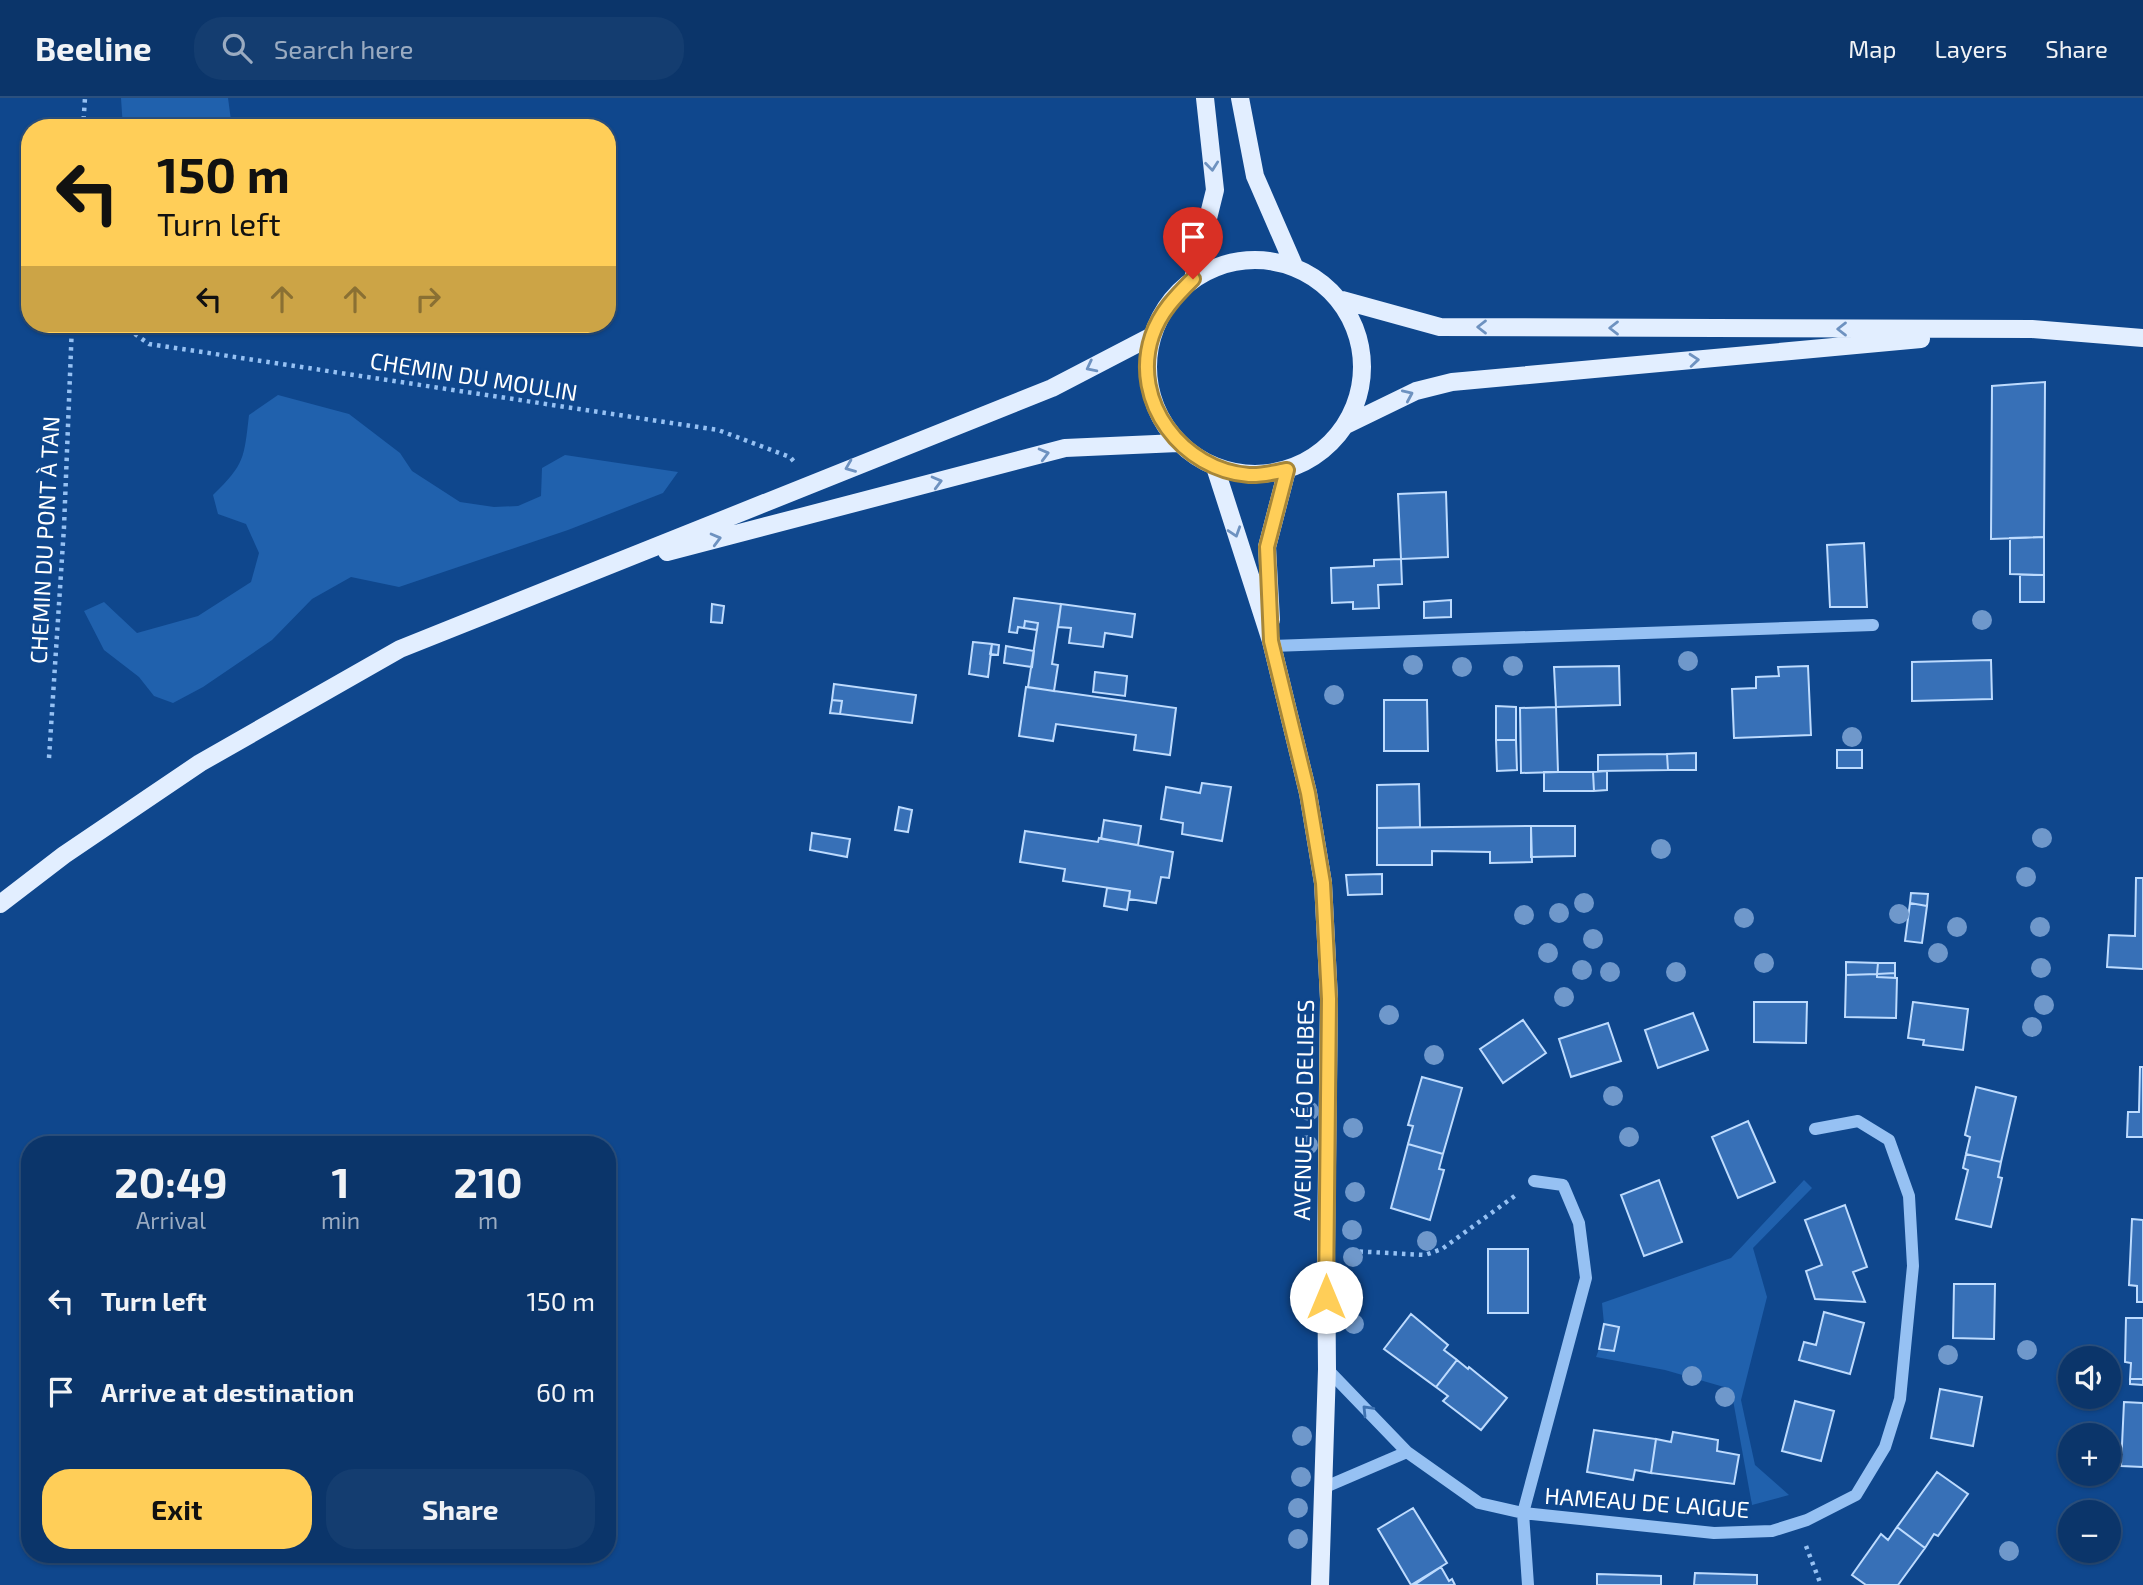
<!DOCTYPE html>
<html lang="en">
<head>
<meta charset="utf-8">
<style>
  body { margin:0; font-family:"Exo 2",sans-serif; background:#143d70; color:#f1f3f6; height:100vh; display:flex; flex-direction:column; font-size:26px; white-space:nowrap }
  * { box-sizing:border-box; margin:0 }
  p { font-size:23px; color:#9aabc1 }
  .icon { flex:none; width:38px; height:38px; fill:none; stroke:currentColor; stroke-width:2; stroke-linecap:round; stroke-linejoin:round }
  .map { position:relative; flex:1; overflow:hidden }
  .side { position:absolute; left:21px; top:1038px; width:595px; height:427px; display:flex; flex-direction:column; background:#0b356a; border-radius:28px; box-shadow:0 2px 5px #0004,0 0 0 2px #2b507e }
  .side>* { flex:none }
  .guide { position:absolute; left:21px; top:21px; width:595px; height:214px; border-radius:28px; box-shadow:0 2px 5px #0004,0 0 0 2px #2b507e; background:#ffce58; color:#111; overflow:hidden }
  .controls { position:absolute; left:2058px; top:1248px; display:grid; gap:14px }
  .controls a { display:grid; place-items:center; width:63px; height:63px; border-radius:50%; background:#0b356a; box-shadow:0 2px 5px #0004,0 0 0 2px #2b507e; font-size:35px }
  .pin { position:absolute; display:grid; place-items:center; width:60px; height:60px; color:#fff; margin:-72px -30px; border-radius:50% 50% 50% 0; rotate:-45deg; box-shadow:0 0 7px #0007 }
  .pin .icon { rotate:45deg }
  .me { position:absolute; width:77px; margin:-38px; rotate:0deg; stroke-linejoin:round; filter:drop-shadow(0 0 5px #0008) }
  .turn { display:flex; align-items:center; gap:24px; height:147px; padding:0 21px; font-size:32px }
  .turn .icon { width:91px; height:91px; stroke-width:2.5 }
  .turn b { display:block; font-size:49px; line-height:60px }
  .lanes { display:flex; align-items:center; height:66px; padding:0 21px; background:#0003; justify-content:center; gap:35px; direction:ltr }
  .lanes .off { opacity:.35 }
  .eta { display:flex; justify-content:space-evenly; align-items:center; height:119px; text-align:center }
  .eta b { font-size:42px; font-weight:700; line-height:49px }
  .cta { display:flex; gap:14px; margin-top:auto; padding:14px 21px }
  .cta a { flex:1; height:80px; border-radius:28px; background:#ffce58; color:#111; font-size:28px; font-weight:700; line-height:80px; text-align:center }
  .cta a+a { background:#143d70; color:#f1f3f6 }
  ul { padding:0; list-style:none }
  li { display:flex; align-items:center; gap:21px; height:91px; padding:0 21px }
  li div { flex:1 }
  li b { display:block; font-size:26px }
  li em { font-style:normal }
  header { display:flex; align-items:center; gap:42px; box-sizing:border-box; height:98px; padding:0 35px; background:#0b356a; border-bottom:2px solid #2b507e }
  header strong { font-size:33px }
  nav { display:flex; gap:38px; margin-inline-start:auto; font-size:24px }
  .search { width:490px; height:63px; background:#143d70; display:flex; align-items:center; gap:18px; box-sizing:border-box; padding:0 24px; border-radius:28px; color:#9aabc1; font-size:26px }
  .map>svg:first-child { display:block }
</style>
</head>
<body>
<header>
<strong>Beeline</strong>
<div class="search"><svg class="icon" aria-label="search" viewBox="0 0 24 24"><circle cx="10" cy="10" r="6"/><path d="M15 15l6 6"/></svg>Search here</div>
<nav><a>Map</a><a>Layers</a><a>Share</a></nav>
</header>
<div class="map">
<svg width="2143" height="1487" viewBox="0 0 2143 1487">
  <rect width="100%" height="100%" fill="#0f478d"/>
  <!-- green -->
  <path fill="#2061ad" d="M121 0H228L232 30H123Z
    M278 297 349 316 400 355 412 373 460 404 494 409 518 408 541 398 542 370 565 357 678 374 663 395 568 432 399 489 351 479 312 501 272 542 203 589 173 605 154 598 139 579 104 552 84 513 104 504 137 535 198 518 251 484 259 455 246 426 218 416 213 397C245 366 244 360 249 317Z
    M1804 1082 1812 1090 1753 1150 1767 1199 1741 1302 1755 1367 1789 1397 1752 1407 1731 1291 1665 1272 1596 1259 1599 1251 1614 1253 1619 1230 1604 1226 1602 1205 1731 1160Z"/>
  <!-- building -->
  <path fill="#3770b7" stroke="#bddbfe" stroke-width="2" d="M2045 284 2044 439 1991 441 1992 288Z
    M1446 394 1448 459 1401 461 1398 396Z
    M2044 439V477L2010 476V440Z
    M1864 445 1867 509H1830L1827 447Z
    M1401 461 1402 486 1378 487 1379 510 1353 511V504L1332 505 1331 470 1374 468V462Z
    M2020 477H2044V504H2020Z
    M1014 500 1061 506 1052 566 1058 567 1054 593 1028 589 1038 525 1025 523 1024 530 1018 529 1017 535 1009 534Z
    M1451 502V519L1424 520V504Z
    M712 506 724 508 722 525 711 524Z
    M1061 506 1135 516 1132 539 1105 535 1103 549 1069 545 1071 530 1058 529Z
    M1025 523 1038 525 1037 532 1024 530Z
    M973 544 992 546 988 579 969 576Z
    M992 546 999 547 998 557 990 556Z
    M1006 548 1034 553 1032 569 1004 565Z
    M1991 562 1992 601 1912 603V564Z
    M1619 568 1620 607 1556 609 1554 569Z
    M1808 568 1811 637 1734 640 1732 591 1756 590V579L1779 578 1778 569Z
    M1095 574 1127 578 1125 598 1093 594Z
    M834 586 916 597 912 625 840 616 842 603 832 602Z
    M1026 589 1176 610 1170 657 1134 652 1136 637 1056 626 1053 643 1019 638Z
    M832 602 842 603 840 616 830 615Z
    M1384 602H1427L1428 653H1384Z
    M1496 608 1516 609V642H1496Z
    M1556 609 1558 674 1521 675 1520 610Z
    M1496 642H1516L1517 672 1497 673Z
    M1837 652H1862V670H1837Z
    M1696 655V672H1668L1667 656Z
    M1667 656 1668 672 1598 673V657Z
    M1607 673V692L1594 693 1593 674Z
    M1544 674H1593L1594 693H1544Z
    M1202 685 1231 689 1222 743 1182 736 1183 725 1161 721 1166 689 1200 695Z
    M1419 686 1420 729 1377 730V687Z
    M899 709 912 712 908 734 895 732Z
    M1104 722 1141 728 1138 747 1101 741Z
    M1531 728 1532 764 1490 765V754L1432 753V767H1377V730Z
    M1531 728H1575V758L1531 759Z
    M1025 733 1098 744 1099 740 1173 754 1169 780 1161 779 1156 805 1129 801 1130 793 1063 783 1065 771 1020 764Z
    M812 735 850 741 847 759 810 752Z
    M1382 776V796L1348 797 1346 777Z
    M2136 780H2143V871L2107 869 2109 837 2135 838Z
    M1107 790 1130 793 1127 812 1104 808Z
    M1911 795 1928 796 1927 808 1910 805Z
    M1910 805 1927 808 1922 845 1905 843Z
    M1846 864 1878 865 1877 876 1846 877Z
    M1878 865H1895V875L1877 876Z
    M1895 875V880L1877 879V876Z
    M1877 876V879L1897 880 1896 920 1845 919 1846 877Z
    M1754 904H1807L1806 945 1754 944Z
    M1913 904 1968 911 1963 952 1923 947 1924 942 1908 940Z
    M1693 915 1708 952 1658 970 1645 932Z
    M1523 922 1546 955 1503 985 1480 951Z
    M1608 925 1621 963 1571 979 1559 941Z
    M2140 969H2143V1039H2127L2128 1014H2139Z
    M1422 979 1462 990 1443 1056 1408 1046 1413 1028 1408 1027Z
    M1976 989 2016 999 2001 1064 1966 1056 1970 1039 1965 1037Z
    M1748 1023 1775 1084 1738 1100 1712 1039Z
    M1408 1046 1443 1056 1439 1071 1444 1072 1430 1122 1391 1110Z
    M1966 1056 2001 1064 1998 1079 2002 1080 1991 1129 1956 1121 1968 1072 1963 1070Z
    M1659 1082 1682 1144 1644 1158 1621 1097Z
    M1845 1107 1867 1169 1853 1174 1865 1204 1815 1201 1806 1173 1822 1167 1805 1122Z
    M2132 1121 2143 1122V1204H2137V1188L2129 1187Z
    M1488 1151H1528V1215H1488Z
    M1954 1186H1995L1994 1241 1953 1240Z
    M1824 1214 1864 1225 1850 1276 1799 1262 1804 1244 1816 1247Z
    M1411 1216 1448 1247 1444 1252 1457 1262 1436 1289 1384 1251Z
    M2126 1220H2143V1281H2130L2131 1265 2125 1264Z
    M1604 1226 1619 1229 1614 1253 1599 1251Z
    M1457 1262 1468 1271 1469 1269 1507 1300 1481 1332 1443 1303 1448 1298 1436 1289Z
    M2130 1281H2143V1287L2130 1286Z
    M1940 1291 1982 1299 1973 1348 1931 1340Z
    M1795 1303 1834 1313 1821 1363 1782 1353Z
    M2124 1304 2143 1305V1369L2121 1368Z
    M1594 1332 1656 1341 1651 1375 1635 1372 1633 1382 1587 1374Z
    M1673 1334 1718 1342 1717 1353 1739 1357 1734 1386 1651 1375 1656 1341 1671 1344Z
    M1937 1374 1968 1396 1938 1438 1934 1436 1925 1450 1897 1429Z
    M1413 1410 1447 1465 1411 1487 1378 1431Z
    M1897 1429 1925 1450 1898 1487H1866L1852 1477 1881 1436 1888 1442Z
    M1441 1469 1449 1483 1452 1481 1455 1487H1414Z
    M1695 1475 1757 1477V1487H1694Z
    M1597 1476 1661 1478V1487H1597Z"/>
  <g fill="none" stroke-linecap="round" stroke-linejoin="round">
    <!-- path -->
    <path stroke="#96c1f3" stroke-width="4.5" stroke-dasharray="3.5 5" stroke-linecap="butt" d="M83 30 85 0
      M121 226 149 246 718 332 790 359 796 366
      M49 660 64 429 72 226
      M1351 1153 1425 1157 1442 1151 1516 1097
      M1806 1448 1821 1487"/>
    <!-- minor -->
    <path stroke="#96c1f3" stroke-width="12" d="M1272 548 1873 527
      M1327 1271 1407 1354 1479 1405 1523 1415 1714 1435 1772 1433 1807 1422 1856 1397 1885 1349 1900 1301 1913 1168 1909 1098 1889 1042 1858 1023 1815 1031
      M1323 1390 1407 1354
      M1528 1487 1523 1415 1586 1180 1579 1125 1563 1087 1534 1083"/>
    <!-- major -->
    <path stroke="#e2eeff" stroke-width="18" d="M1240 0 1255 78 1295 170
      M1148 269a107 107 0 1 1 214 0a107 107 0 1 1-214 0Z
      M1193 181 1215 92 1205 0
      M1342 202 1440 229 2032 231 2143 240
      M1346 327 1416 293 1452 284 1921 241
      M1215 369 1271 543 1308 695 1323 785 1329 901 1326 1152 1327 1271 1320 1487
      M667 454 1065 350 1178 345
      M1271 522 1267 449 1287 372
      M0 806 64 757 200 665 400 551 1052 290 1152 238"/>
  </g>
  <!-- trees -->
  <g fill="#6f98cb">
    <circle cx="1982" cy="522" r="10"/>
    <circle cx="1688" cy="563" r="10"/>
    <circle cx="1413" cy="567" r="10"/>
    <circle cx="1513" cy="568" r="10"/>
    <circle cx="1462" cy="569" r="10"/>
    <circle cx="1334" cy="597" r="10"/>
    <circle cx="1852" cy="639" r="10"/>
    <circle cx="2042" cy="740" r="10"/>
    <circle cx="1661" cy="751" r="10"/>
    <circle cx="2026" cy="779" r="10"/>
    <circle cx="1584" cy="805" r="10"/>
    <circle cx="1559" cy="815" r="10"/>
    <circle cx="1899" cy="816" r="10"/>
    <circle cx="1524" cy="817" r="10"/>
    <circle cx="1744" cy="820" r="10"/>
    <circle cx="1957" cy="829" r="10"/>
    <circle cx="2040" cy="829" r="10"/>
    <circle cx="1593" cy="841" r="10"/>
    <circle cx="1548" cy="855" r="10"/>
    <circle cx="1938" cy="855" r="10"/>
    <circle cx="1764" cy="865" r="10"/>
    <circle cx="2041" cy="870" r="10"/>
    <circle cx="1582" cy="872" r="10"/>
    <circle cx="1610" cy="874" r="10"/>
    <circle cx="1676" cy="874" r="10"/>
    <circle cx="1564" cy="899" r="10"/>
    <circle cx="2044" cy="907" r="10"/>
    <circle cx="1389" cy="917" r="10"/>
    <circle cx="2032" cy="929" r="10"/>
    <circle cx="1434" cy="957" r="10"/>
    <circle cx="1613" cy="998" r="10"/>
    <circle cx="1309" cy="1013" r="10"/>
    <circle cx="1353" cy="1030" r="10"/>
    <circle cx="1629" cy="1039" r="10"/>
    <circle cx="1308" cy="1047" r="10"/>
    <circle cx="1355" cy="1094" r="10"/>
    <circle cx="1352" cy="1132" r="10"/>
    <circle cx="1427" cy="1143" r="10"/>
    <circle cx="1353" cy="1159" r="10"/>
    <circle cx="1308" cy="1181" r="10"/>
    <circle cx="1350" cy="1192" r="10"/>
    <circle cx="1308" cy="1215" r="10"/>
    <circle cx="1354" cy="1226" r="10"/>
    <circle cx="2027" cy="1252" r="10"/>
    <circle cx="1948" cy="1257" r="10"/>
    <circle cx="1692" cy="1278" r="10"/>
    <circle cx="1725" cy="1299" r="10"/>
    <circle cx="1302" cy="1338" r="10"/>
    <circle cx="1301" cy="1379" r="10"/>
    <circle cx="1298" cy="1410" r="10"/>
    <circle cx="1298" cy="1441" r="10"/>
    <circle cx="2009" cy="1453" r="10"/>
  </g>
  <!-- one-way arrows -->
  <defs><path id="oneway-chevron" d="M-2-3.5L2.5 0L-2 3.5" fill="none" stroke-width="1.6" stroke-linecap="round" stroke-linejoin="round" transform="scale(1.75)"/></defs>
  <g stroke="#6e92c0">
    <use href="#oneway-chevron" transform="translate(1212 68) rotate(84)"/>
    <use href="#oneway-chevron" transform="translate(1482 229) rotate(-180)"/>
    <use href="#oneway-chevron" transform="translate(1614 230) rotate(-180)"/>
    <use href="#oneway-chevron" transform="translate(1842 231) rotate(180)"/>
    <use href="#oneway-chevron" transform="translate(1694 262) rotate(-5)"/>
    <use href="#oneway-chevron" transform="translate(1091 269) rotate(153)"/>
    <use href="#oneway-chevron" transform="translate(1408 297) rotate(-24)"/>
    <use href="#oneway-chevron" transform="translate(1044 356) rotate(-15)"/>
    <use href="#oneway-chevron" transform="translate(850 369) rotate(158)"/>
    <use href="#oneway-chevron" transform="translate(937 384) rotate(-15)"/>
    <use href="#oneway-chevron" transform="translate(1235 434) rotate(72)"/>
    <use href="#oneway-chevron" transform="translate(716 441) rotate(-15)"/>
  </g>
  <use stroke="#3e72b1" href="#oneway-chevron" transform="translate(1367 1312) rotate(-134)"/>
  <g fill="none" stroke-linecap="round" stroke-linejoin="round">
    <!-- route casing -->
    <g stroke="#a68639" stroke-width="18">
      <path id="route" d="M1193 181C1176 198 1160 214 1152 238 1130 304 1183 372 1249 377 1261 378 1275 374 1287 372L1267 449 1271 543 1308 695 1323 785 1329 901 1326 1199"/>
    </g>
    <!-- route -->
    <use href="#route" stroke="#ffce58" stroke-width="12"/>
  </g>
  <g text-anchor="middle" dominant-baseline="central" stroke-width="5" stroke-linejoin="round" paint-order="stroke">
    <!-- street labels -->
    <g font-size="23" fill="#fff" stroke="#0f478d">
      <text transform="translate(474 278) rotate(9)">CHEMIN DU MOULIN</text>
      <text transform="translate(44 442) rotate(-87)">CHEMIN DU PONT À TAN</text>
      <text transform="translate(1303 1012) rotate(-89)">AVENUE LÉO DELIBES</text>
      <text transform="translate(1647 1404) rotate(4)">HAMEAU DE LAIGUE</text>
    </g>
  </g>
</svg>
<div class="controls">
<a><svg class="icon" aria-label="sound" viewBox="0 0 24 24"><path d="M4 9h4l5-4v14l-5-4H4zM17 9q2 3 0 6"/></svg></a>
<a>+</a>
<a>−</a>
</div>
<div class="pin" style="left:1193px;top:181px;background:#d93025"><svg class="icon" aria-label="arrive" viewBox="0 0 24 24"><path d="M6 21V4h12l-3 4 3 4H6"/></svg></div>
<svg class="me" style="left:1326px;top:1199px" viewBox="-20 -20 40 40"><circle r="19" fill="#fff"/><path d="M0-13L10 11 0 6-10 11z" fill="#ffce58"/></svg>
<div class="guide">
<div class="turn"><svg class="icon" aria-label="left" viewBox="0 0 24 24"><path d="M17 20v-9H6M10 6l-5 5 5 5"/></svg><div><b>150 m</b>Turn left</div></div>
<div class="lanes"><svg class="icon" aria-label="left" viewBox="0 0 24 24"><path d="M17 20v-9H6M10 6l-5 5 5 5"/></svg><svg class="icon off" aria-label="ahead" viewBox="0 0 24 24"><path d="M12 20V5M6 11l6-6 6 6"/></svg><svg class="icon off" aria-label="ahead" viewBox="0 0 24 24"><path d="M12 20V5M6 11l6-6 6 6"/></svg><svg class="icon off" aria-label="right" viewBox="0 0 24 24"><path d="M7 20v-9h11M14 6l5 5-5 5"/></svg></div>
</div>
<section class="side">
<div class="eta">
<div><b>20:49</b><p>Arrival</p></div>
<div><b>1</b><p>min</p></div>
<div><b>210</b><p>m</p></div>
</div>
<ul>
<li><svg class="icon" aria-label="left" viewBox="0 0 24 24"><path d="M17 20v-9H6M10 6l-5 5 5 5"/></svg><div><b>Turn left</b></div><em>150 m</em></li>
<li><svg class="icon" aria-label="arrive" viewBox="0 0 24 24"><path d="M6 21V4h12l-3 4 3 4H6"/></svg><div><b>Arrive at destination</b></div><em>60 m</em></li>
</ul>
<div class="cta"><a>Exit</a><a>Share</a></div>
</section>
</div>
</body>
</html>
